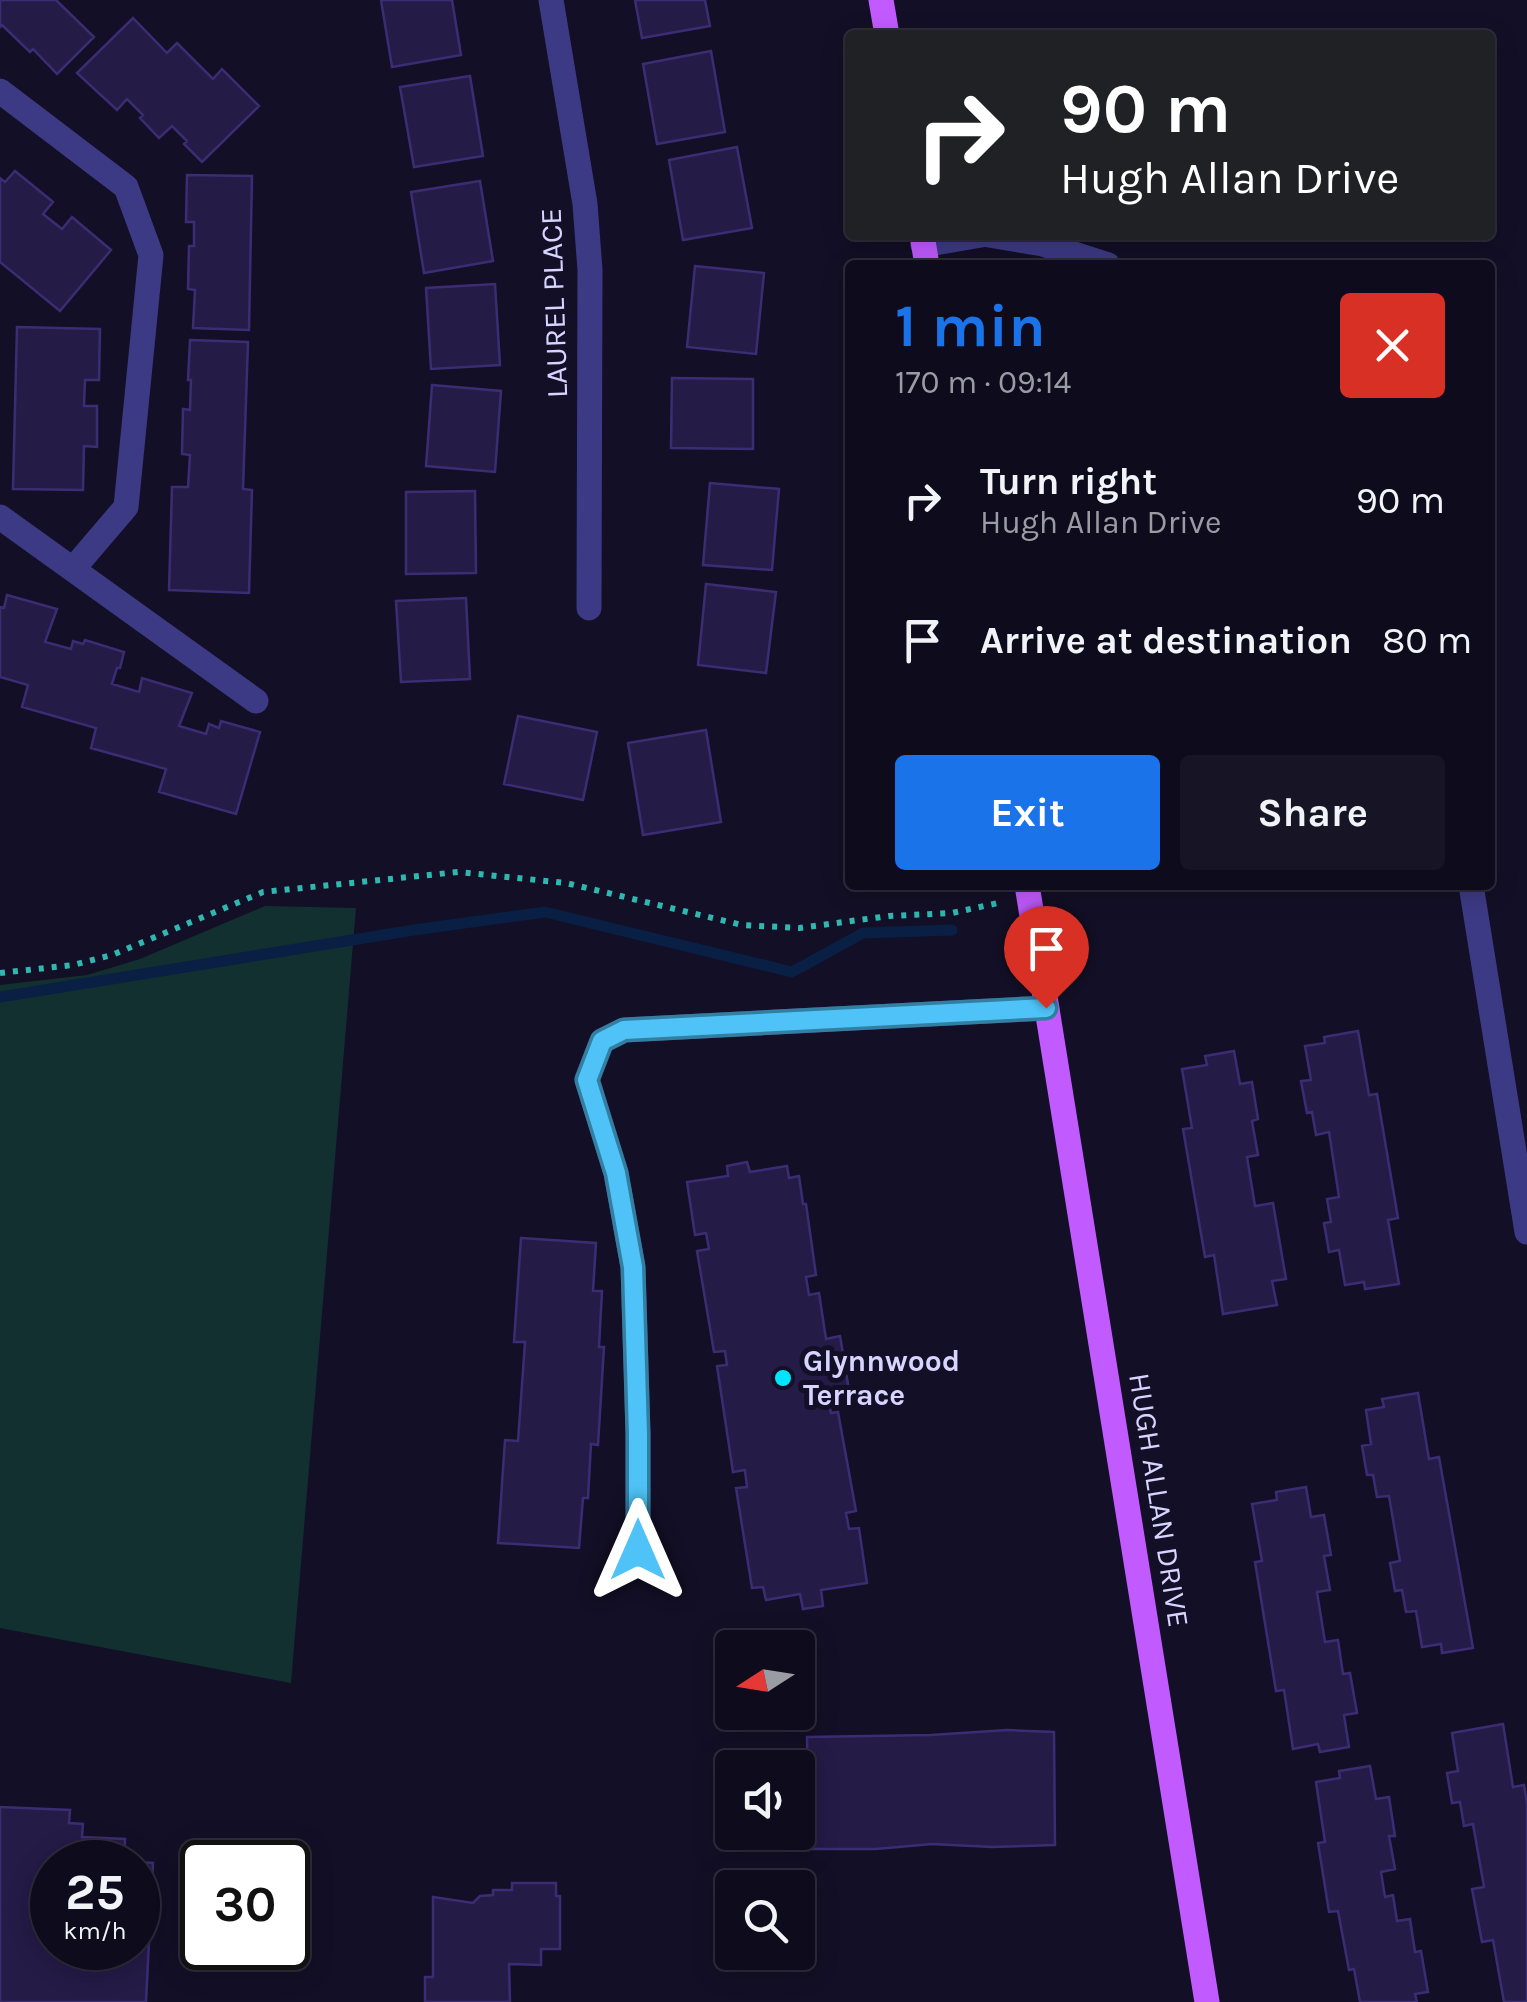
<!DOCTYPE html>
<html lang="en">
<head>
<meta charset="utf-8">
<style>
  body { margin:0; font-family:Karla,sans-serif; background:#171425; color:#f1f3f6; height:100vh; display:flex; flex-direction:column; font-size:38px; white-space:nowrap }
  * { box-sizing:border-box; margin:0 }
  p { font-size:32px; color:#9b9ba3 }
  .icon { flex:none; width:55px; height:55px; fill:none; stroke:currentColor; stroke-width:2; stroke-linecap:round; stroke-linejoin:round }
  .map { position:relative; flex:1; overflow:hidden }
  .side { position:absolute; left:845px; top:260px; width:650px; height:630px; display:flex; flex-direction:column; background:#0e0b1c; border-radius:10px; box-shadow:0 5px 25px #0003,0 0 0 2px #2e2b3b }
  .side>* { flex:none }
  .top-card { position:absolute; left:845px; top:30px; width:650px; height:210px; border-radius:10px; box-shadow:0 5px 25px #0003,0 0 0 2px #2e2b3b; background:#202124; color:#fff; overflow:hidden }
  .needle { width:65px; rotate:258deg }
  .fabs { position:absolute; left:715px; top:1630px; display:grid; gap:20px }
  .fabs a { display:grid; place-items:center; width:100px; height:100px; border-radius:10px; background:#0e0b1c; box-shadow:0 5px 25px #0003,0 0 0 2px #2e2b3b; font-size:50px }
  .speed { position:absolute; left:30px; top:1840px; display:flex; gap:20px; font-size:50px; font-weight:700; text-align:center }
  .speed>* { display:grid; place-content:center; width:130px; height:130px; border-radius:50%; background:#0e0b1c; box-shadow:0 5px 25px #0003,0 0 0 2px #2e2b3b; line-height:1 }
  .speed small { font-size:25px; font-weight:400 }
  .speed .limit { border:5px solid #111; border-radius:15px; background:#fff; color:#111 }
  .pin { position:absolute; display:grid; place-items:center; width:85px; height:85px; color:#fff; margin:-102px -42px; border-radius:50% 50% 50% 0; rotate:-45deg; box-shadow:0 0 10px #0007 }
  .pin .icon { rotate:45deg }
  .me { position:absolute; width:110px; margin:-55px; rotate:0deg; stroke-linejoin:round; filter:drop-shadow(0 0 8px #0008) }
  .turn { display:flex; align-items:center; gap:35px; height:210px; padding:0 50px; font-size:45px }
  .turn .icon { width:130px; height:130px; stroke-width:2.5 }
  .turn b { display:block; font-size:70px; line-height:85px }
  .round { display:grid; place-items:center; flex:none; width:105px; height:105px; border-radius:10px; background:#171425 }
  .overview { display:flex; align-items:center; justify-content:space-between; height:170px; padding:0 50px }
  h1 { font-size:60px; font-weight:700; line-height:75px; color:#1a73e8 }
  .cta { display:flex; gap:20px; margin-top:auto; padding:20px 50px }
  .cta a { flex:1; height:115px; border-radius:10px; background:#1a73e8; color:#fff; font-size:40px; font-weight:700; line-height:115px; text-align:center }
  .cta a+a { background:#171425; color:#f1f3f6 }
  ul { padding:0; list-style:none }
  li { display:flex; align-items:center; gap:30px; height:140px; padding:0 50px }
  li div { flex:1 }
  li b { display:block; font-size:38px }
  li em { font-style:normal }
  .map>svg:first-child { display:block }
</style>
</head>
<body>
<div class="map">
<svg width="1527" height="2002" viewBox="0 0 1527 2002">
  <rect width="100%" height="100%" fill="#130f26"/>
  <!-- green -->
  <path fill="#12302f" d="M265 906 356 908 291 1683 0 1628V985L87 975 140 959Z"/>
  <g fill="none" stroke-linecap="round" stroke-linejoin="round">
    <!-- stream -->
    <path stroke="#0a1f44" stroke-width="11" d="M0 997 414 930 545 912 792 972 863 933 952 930"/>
  </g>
  <!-- building -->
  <path fill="#241b47" stroke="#3b2d73" stroke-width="2.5" fill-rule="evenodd" d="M0 0H56L94 37 57 74 33 49 30 52 2 25 0 27Z
    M381 0H452L461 55 392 67Z
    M635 0H705L710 26 642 38Z
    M133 18 167 53 177 43 213 79 222 69 259 106 202 162 184 144 187 141 172 126 159 138 140 118 143 115 127 99 117 110 77 73Z
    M711 51 725 132 657 144 643 64Z
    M470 76 483 156 414 167 400 87Z
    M737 147 752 228 683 240 669 160Z
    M15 171 53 202 43 214 62 229 72 217 111 250 60 311 0 262V178L5 182Z
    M187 175 252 176 249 330 193 328 195 290 188 289 189 246H194V222H186Z
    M480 181 493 261 424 273 411 192Z
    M695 266 764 273 756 354 687 347Z
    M495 284 500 365 431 369 426 288Z
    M17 327 100 329 99 380H85L84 406H97V447L84 446 83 490 13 489Z
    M190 340 248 342 243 489 252 490 249 593 169 590 172 487H188L190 455 182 454 183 409 190 410 191 380H188Z
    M672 378 753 379V449L671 448Z
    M432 385 501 391 495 472 426 466Z
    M710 483 779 489 772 570 703 565Z
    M475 491 476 573 406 574V492Z
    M706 584 776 592 766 673 698 665Z
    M7 595 57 609 45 642 71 649 73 641 83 644 85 640 124 652 120 668H117L112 684 139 692 142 678 192 693 179 726 206 734 209 724 219 728 221 721 260 732 236 814 159 792 166 769 91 748 96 728 22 707 28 685 0 677V607L4 608Z
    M466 598 470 679 401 682 396 601Z
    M518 716 597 732 583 800 504 784Z
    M706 730 721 822 643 835 628 743Z
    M1358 1031 1369 1095 1377 1094 1398 1218 1388 1220 1399 1284 1365 1289 1364 1282 1345 1285 1339 1250 1329 1252 1324 1223 1331 1222 1327 1199 1339 1197 1329 1132 1316 1135 1312 1112 1307 1113 1301 1081 1311 1080 1305 1046 1325 1043 1324 1037Z
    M1234 1051 1240 1084 1252 1082 1258 1119 1252 1121 1258 1155 1247 1157 1255 1206 1273 1203 1286 1279 1272 1281 1277 1305 1223 1314 1214 1255 1205 1257 1183 1129 1192 1128 1182 1069 1207 1065 1205 1056Z
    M747 1162 750 1172 787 1166 789 1178 799 1176 803 1204H806L816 1275 806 1277 809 1295 819 1293 826 1339 840 1336 849 1390 827 1395 831 1413 838 1412 856 1511 846 1513 849 1529 859 1528 867 1583 821 1590 823 1606 803 1609 800 1594 766 1600 763 1587 752 1588 736 1488 747 1487 745 1470 733 1472 717 1366 727 1365 725 1351 714 1352 697 1251 709 1249 706 1233 695 1235 687 1182 728 1176 727 1166Z
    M521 1238 596 1243 593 1291H602L599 1347H604L598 1445 591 1444 588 1498H583L579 1548 498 1543 505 1440 518 1441 525 1342H514Z
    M1418 1393 1429 1459 1439 1457 1473 1648 1442 1653 1441 1644 1422 1647 1416 1611 1406 1612 1402 1590 1395 1591 1390 1563 1400 1561 1389 1496 1377 1497 1373 1475H1367L1362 1446 1371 1444 1366 1410 1384 1407 1382 1399Z
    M1306 1487 1311 1517 1324 1515 1331 1555 1324 1556 1330 1590 1317 1592 1325 1642 1338 1640 1343 1674 1350 1673 1357 1713 1344 1715 1349 1747 1320 1752 1318 1744 1293 1749 1284 1690 1276 1691 1255 1562 1262 1561 1252 1504 1277 1500 1276 1492Z
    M1503 1724 1513 1787 1524 1785 1527 1803V2002H1504L1493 1940 1482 1942 1472 1889 1484 1887 1473 1824 1464 1826 1460 1802 1452 1803 1447 1773 1458 1771 1452 1733Z
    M1007 1730 1054 1732 1055 1845 992 1847 932 1844 876 1849H809L807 1737 931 1735Z
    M1370 1766 1376 1799 1389 1797 1395 1836H1389L1395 1869 1381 1872 1385 1897 1393 1895 1397 1921 1410 1919 1415 1952 1421 1951 1428 1992 1415 1994 1417 2002H1360L1354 1969 1349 1970 1338 1911 1329 1912 1318 1843 1325 1842 1316 1782 1340 1778 1339 1771Z
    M0 1807 70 1810 69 1823 83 1824 82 1837 125 1839 124 1861 153 1863 146 2002H0ZM52 1862H138V1948H52Z
    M512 1883H556V1896H560V1949H541V1965L509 1964 510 2002H425V1977H433V1897L473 1903 480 1896 493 1895V1890H512Z"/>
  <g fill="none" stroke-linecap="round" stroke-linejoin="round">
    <!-- path -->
    <path stroke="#2fb8b0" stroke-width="6" stroke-dasharray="5 8" stroke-linecap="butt" d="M0 973 73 965 112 955 263 892 458 872 566 883 742 925 799 928 889 916 952 913 998 903"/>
    <!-- minor -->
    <path stroke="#3d3a85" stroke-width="25" d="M551 0 585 204 590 270 589 608
      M0 91 126 187 151 255 126 507 73 569
      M989 235 1043 244 1108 265
      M923 245 981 235
      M0 517 256 701
      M1471 885 1527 1232
      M638 1549V1433L633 1267 616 1173 587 1079 602 1041 624 1030 1047 1008"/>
    <!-- major -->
    <path stroke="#c25bff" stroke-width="25" d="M881 0 887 35
      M922 235 927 265
      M1027 885 1207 2002"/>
  </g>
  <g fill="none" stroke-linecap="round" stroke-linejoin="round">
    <!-- route casing -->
    <g stroke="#337fa1" stroke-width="25">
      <path id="route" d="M638 1550V1434L633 1267 616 1173 587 1080 602 1041 624 1030 1046 1008"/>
    </g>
    <!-- route -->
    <use href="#route" stroke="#4fc3f7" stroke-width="18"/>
  </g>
  <!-- markers -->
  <circle fill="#00e5ff" stroke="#130f26" stroke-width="4" cx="783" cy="1378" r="10"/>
  <g text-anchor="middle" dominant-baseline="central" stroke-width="10" stroke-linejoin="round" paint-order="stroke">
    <!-- street labels -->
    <g font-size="30" fill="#d9d4ff" stroke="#130f26">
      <text transform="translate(554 303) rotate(-92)">LAUREL PLACE</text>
      <text transform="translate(1159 1500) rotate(81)">HUGH ALLAN DRIVE</text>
    </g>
    <!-- poi labels -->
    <g font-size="30" font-weight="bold" fill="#d9d4ff" stroke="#130f26" text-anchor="start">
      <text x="803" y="1361">Glynnwood<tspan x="803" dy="34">Terrace</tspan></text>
    </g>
  </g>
</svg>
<div class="fabs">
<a><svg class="needle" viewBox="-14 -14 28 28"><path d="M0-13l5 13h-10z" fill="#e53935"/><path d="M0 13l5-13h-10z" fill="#9b9ba3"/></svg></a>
<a><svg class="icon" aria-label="sound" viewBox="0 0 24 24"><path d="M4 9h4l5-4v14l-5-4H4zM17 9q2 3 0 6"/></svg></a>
<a><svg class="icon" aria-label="search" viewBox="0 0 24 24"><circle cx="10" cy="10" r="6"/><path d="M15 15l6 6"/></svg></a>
</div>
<div class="speed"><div>25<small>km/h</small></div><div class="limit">30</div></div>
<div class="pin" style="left:1046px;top:1008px;background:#d93025"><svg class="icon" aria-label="arrive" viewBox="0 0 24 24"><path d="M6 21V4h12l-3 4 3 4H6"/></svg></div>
<svg class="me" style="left:638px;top:1550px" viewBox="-20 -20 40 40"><path d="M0-17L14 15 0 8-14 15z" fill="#4fc3f7" stroke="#fff" stroke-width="4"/></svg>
<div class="top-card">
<div class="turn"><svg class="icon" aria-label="right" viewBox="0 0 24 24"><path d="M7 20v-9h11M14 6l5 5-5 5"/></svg><div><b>90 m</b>Hugh Allan Drive</div></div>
</div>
<section class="side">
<div class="overview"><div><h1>1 min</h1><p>170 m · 09:14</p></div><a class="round" style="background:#d93025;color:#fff"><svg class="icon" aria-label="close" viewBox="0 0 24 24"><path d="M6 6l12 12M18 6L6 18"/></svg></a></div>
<ul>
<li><svg class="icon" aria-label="right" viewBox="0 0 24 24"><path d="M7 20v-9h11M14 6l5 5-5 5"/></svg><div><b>Turn right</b><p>Hugh Allan Drive</p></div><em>90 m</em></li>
<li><svg class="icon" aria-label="arrive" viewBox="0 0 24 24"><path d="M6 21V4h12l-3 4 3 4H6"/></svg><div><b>Arrive at destination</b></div><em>80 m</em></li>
</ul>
<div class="cta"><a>Exit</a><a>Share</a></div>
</section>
</div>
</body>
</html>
